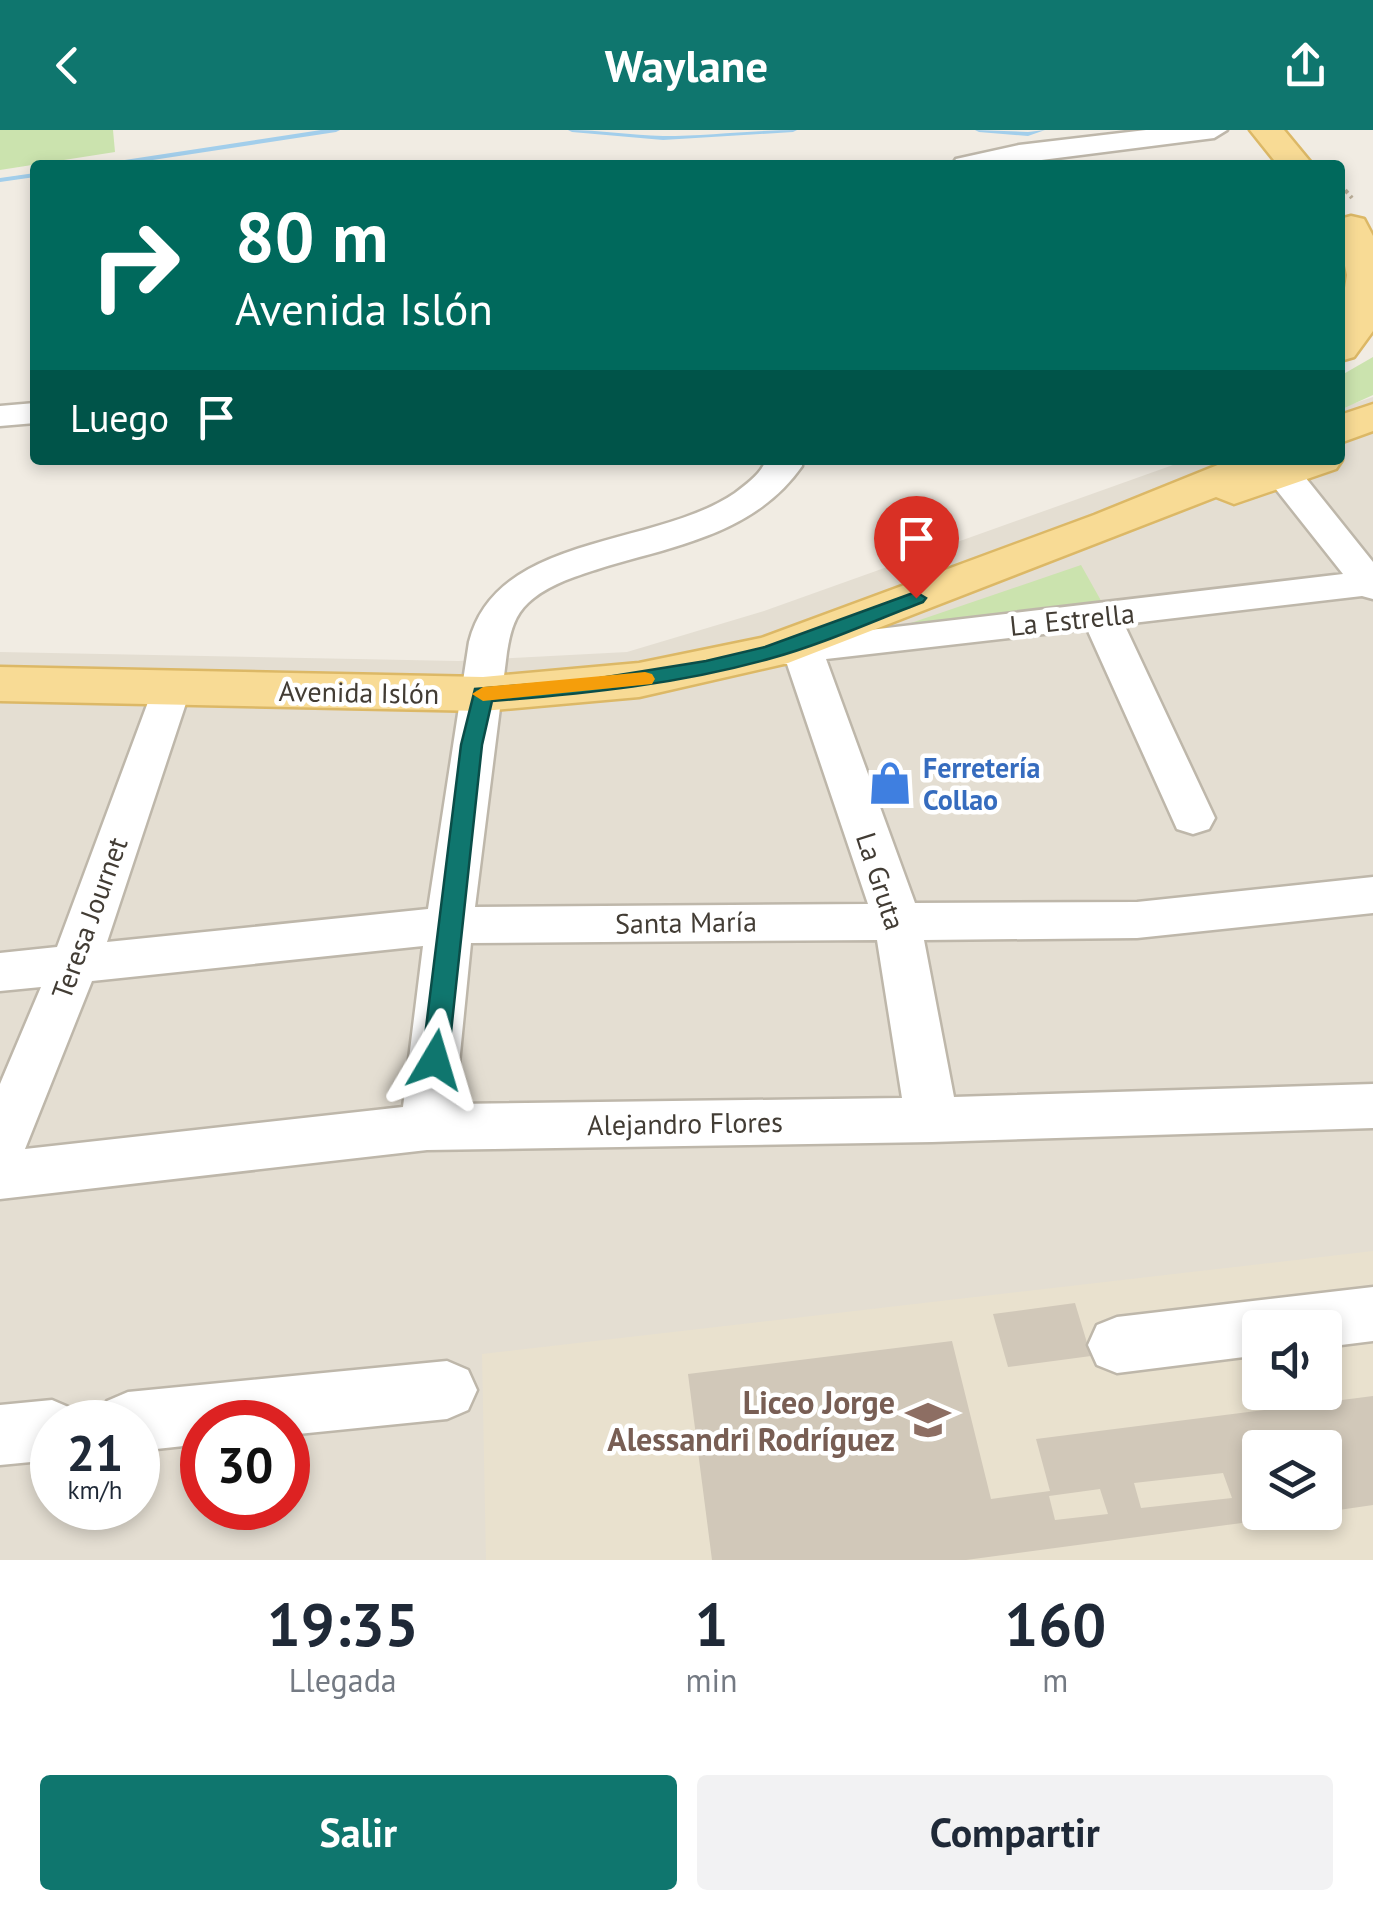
<!DOCTYPE html>
<html lang="es">
<head>
<meta charset="utf-8">
<style>
  body { margin:0; font-family:"PT Sans",sans-serif; background:#f2f2f3; color:#1f2937; height:100vh; display:flex; flex-direction:column; font-size:38px; white-space:nowrap }
  * { box-sizing:border-box; margin:0 }
  p { font-size:32px; color:#747a83 }
  .icon { flex:none; width:55px; height:55px; fill:none; stroke:currentColor; stroke-width:2; stroke-linecap:round; stroke-linejoin:round }
  .map { position:relative; height:1430px; overflow:hidden }
  .drawer { display:flex; flex-direction:column; background:#fff; flex:1 }
  .drawer>* { flex:none }
  .banner { position:absolute; left:30px; top:30px; width:1315px; height:305px; border-radius:10px; box-shadow:0 5px 15px #0003; background:#00695c; color:#fff; overflow:hidden }
  .controls { position:absolute; left:1242px; top:1180px; display:grid; gap:20px }
  .controls a { display:grid; place-items:center; width:100px; height:100px; border-radius:10px; background:#fff; box-shadow:0 5px 15px #0003; font-size:50px }
  .speed { position:absolute; left:30px; top:1270px; display:flex; gap:20px; font-size:50px; font-weight:700; text-align:center }
  .speed>* { display:grid; place-content:center; width:130px; height:130px; border-radius:50%; background:#fff; box-shadow:0 5px 15px #0003; line-height:1 }
  .speed small { font-size:25px; font-weight:400 }
  .speed .limit { border:15px solid #d22; background:#fff; color:#111 }
  .pin { position:absolute; display:grid; place-items:center; width:85px; height:85px; color:#fff; margin:-102px -42px; border-radius:50% 50% 50% 0; rotate:-45deg; box-shadow:0 0 10px #0007 }
  .pin .icon { rotate:45deg }
  .me { position:absolute; width:110px; margin:-55px; rotate:7deg; stroke-linejoin:round; filter:drop-shadow(0 0 8px #0008) }
  .turn { display:flex; align-items:center; gap:35px; height:210px; padding:0 40px; font-size:45px }
  .turn .icon { width:130px; height:130px; stroke-width:2.5 }
  .turn b { display:block; font-size:70px; line-height:85px }
  .then { display:flex; align-items:center; height:95px; padding:0 40px; background:#0003; gap:20px; font-size:38px }
  .eta { display:flex; justify-content:space-evenly; align-items:center; height:170px; text-align:center }
  .eta b { font-size:60px; font-weight:700; line-height:70px }
  .primary-button { display:flex; gap:20px; margin-top:auto; padding:20px 40px }
  .primary-button a { flex:1; height:115px; border-radius:10px; background:#0f766e; color:#fff; font-size:40px; font-weight:700; line-height:115px; text-align:center }
  .primary-button a+a { background:#f2f2f3; color:#1f2937 }
  header { display:flex; justify-content:space-between; align-items:center; height:130px; padding:0 40px; background:#0f766e; color:#fff; font-size:45px; font-weight:700 }
  .map>svg:first-child { display:block }
</style>
</head>
<body>
<header><svg class="icon" aria-label="back" viewBox="0 0 24 24"><path d="M15 5l-7 7 7 7"/></svg>Waylane<svg class="icon" aria-label="share" viewBox="0 0 24 24"><path d="M12 15V3M7 8l5-5 5 5M5 13v7h14v-7"/></svg></header>
<div class="map">
<svg width="1373" height="1430" viewBox="0 0 1373 1430">
  <rect width="100%" height="100%" fill="#f1ece3"/>
  <!-- residential -->
  <path fill="#e4ded2" fill-rule="evenodd" d="M1373 267V1430H0V522L458 531 627 522 764 481 1187 330H1340V278ZM1260 1198H1325V1262H1260ZM52 1292H138V1378H52ZM202 1292H288V1378H202ZM1260 1318H1325V1382H1260Z"/>
  <!-- education -->
  <path fill="#e9e1ce" fill-rule="evenodd" d="M1373 1121V1430H486L482 1224ZM1260 1198H1325V1262H1260ZM1260 1318H1325V1382H1260Z"/>
  <!-- green -->
  <path fill="#cbe3ae" d="M0 0H113L115 22 0 40Z
    M1373 227V265L1340 280V246Z
    M1081 435 1104 476 908 494Z"/>
  <g fill="none" stroke-linecap="round" stroke-linejoin="round">
    <!-- stream -->
    <path fill="#a2ceeb" fill-rule="evenodd" d="M321 0H340L336 2 120 35H101L105 33Z
      M568 0C600 0 631 5 663 6 707 6 752 0 797 0L793 2 663 10 572 2Z
      M975 0 1028 2 1045 0 1028 6 979 2Z
      M35 43V47L0 52V48Z"/>
  </g>
  <!-- building -->
  <path fill="#d1c8b9" fill-rule="evenodd" d="M1075 1173 1091 1226 1008 1237 993 1184Z
    M952 1211 991 1369 1050 1361 1036 1309 1373 1266V1375L1325 1382V1318H1260V1338L1257 1339 1260 1382 1301 1385 966 1430H712L688 1244ZM1223 1343 1232 1368 1141 1378 1134 1353ZM1100 1359 1108 1384 1055 1390 1049 1366Z"/>
  <g fill="none" stroke-linecap="round" stroke-linejoin="round">
    <!-- minor casing -->
    <g stroke="#beb7aa" stroke-width="5">
      <path id="minor" d="M1146 0H1227L1214 8 1002 35H952L956 29 1019 15Z
        M35 273V293L0 296V276Z
        M766 330H802V336C754 405 672 416 598 439 574 447 547 455 528 473 514 486 510 503 507 522L475 777 868 774 787 534 759 531 753 522 759 513 1343 444 1271 353 1241 343 1235 336 1240 330H1271L1297 337 1373 432V469L1362 466 1124 494 1215 688 1209 699 1193 704 1177 699 1087 499 826 529 915 773 1137 772 1373 747V783L1137 808 924 810 954 967 1373 954V998L932 1012 427 1020 0 1069V954L41 857 0 861V823L57 817 157 548 171 544 185 548 191 558 107 812 428 779 469 512C496 403 655 418 735 363 747 354 761 344 766 330ZM877 810 902 968 455 974 471 813ZM423 816 403 977 25 1019 92 851Z
        M1373 1157V1211L1325 1217V1198H1260V1225L1117 1243 1097 1235 1088 1215 1097 1195 1117 1187Z
        M447 1231 468 1240 477 1260 468 1280 447 1289 288 1305V1292H202V1314L138 1321V1292H98L107 1271 128 1262Z
        M52 1270 73 1279 79 1292H52V1330L0 1335V1275Z"/>
    </g>
    <!-- major casing -->
    <g stroke="#dcb866" stroke-width="5">
      <path id="major" d="M1250 0H1284L1313 35H1278Z
        M1351 86 1364 89 1373 106V201L1354 227 1340 231V190L1347 145 1340 113V89Z
        M1373 274V301L1340 313V285Z
        M1340 326 1342 330 1336 339 1234 374 1216 367 788 533 639 567 483 581 0 571V537L483 547 639 533 761 508 1094 385 1230 330H1340Z"/>
    </g>
    <!-- path -->
    <path stroke="#bcaf99" stroke-width="4" stroke-dasharray="4 4" stroke-linecap="butt" d="M1340 54 1352 68"/>
    <!-- minor -->
    <use href="#minor" fill="#fff" fill-rule="evenodd"/>
    <!-- major -->
    <use href="#major" fill="#f8db95" fill-rule="evenodd"/>
  </g>
  <!-- route -->
  <path fill="#0f766e" stroke="#0a4d48" stroke-width="2.5" d="M916 462 926 468 923 472C873 491 823 514 772 528 680 554 586 564 492 571L482 615 448 930 444 937 435 940 426 937 422 930 461 615 475 559 588 550 706 531 765 517Z"/>
  <!-- slow -->
  <path fill="#f59e0b" d="M645 542 652 544 655 549 652 554 483 571 472 564 483 557Z"/>
  <!-- icons -->
  <defs>
    <g id="shop-bare" transform="scale(3.45)"><path d="M-5-2.5h2.3a2.7 3.5 0 0 1 5.4 0H5L5.5 6h-11ZM-1.5-2.5h3a1.5 2.3 0 0 0-3 0Z" fill="#3f7fe0" stroke="#fff" stroke-width="2.5" paint-order="stroke"/></g>
    <g id="school-bare" transform="scale(3.45)"><path d="M0-5L7-2L0 1L-7-2ZM-4 1L0 2.5L4 1V4Q0 6-4 4Z" fill="#8d6e63" stroke="#fff" stroke-width="2.5" paint-order="stroke"/></g>
  </defs>
  <g fill-rule="evenodd">
    <use href="#shop-bare" x="890" y="653"/>
    <use href="#school-bare" x="928" y="1290"/>
  </g>
  <g text-anchor="middle" dominant-baseline="central" stroke-width="9" stroke-linejoin="round" paint-order="stroke">
    <!-- street labels -->
    <g font-size="28" fill="#423c34" stroke="#fff">
      <text transform="translate(1072 489) rotate(-6)">La Estrella</text>
      <text transform="translate(359 562) rotate(1)">Avenida Islón</text>
      <text transform="translate(881 751) rotate(72)">La Gruta</text>
      <text transform="translate(89 788) rotate(-70)">Teresa Journet</text>
      <text transform="translate(686 792) rotate(-1)">Santa María</text>
      <text transform="translate(685 993) rotate(-1)">Alejandro Flores</text>
    </g>
    <!-- shop labels -->
    <g font-size="28" font-weight="bold" fill="#366cbe" stroke="#fff" text-anchor="start">
      <text x="923" y="637">Ferretería<tspan x="923" dy="32">Collao</tspan></text>
    </g>
    <!-- near-education labels -->
    <g font-size="32" font-weight="bold" fill="#785e54" stroke="#fff" text-anchor="end">
      <text x="895" y="1272">Liceo Jorge<tspan x="895" dy="37">Alessandri Rodríguez</tspan></text>
    </g>
  </g>
</svg>
<div class="controls">
<a><svg class="icon" aria-label="sound" viewBox="0 0 24 24"><path d="M4 9h4l5-4v14l-5-4H4zM17 9q2 3 0 6"/></svg></a>
<a><svg class="icon" aria-label="layers" viewBox="0 0 24 24"><path d="M12 4l9 5-9 5-9-5zM3 14l9 5 9-5"/></svg></a>
</div>
<div class="speed"><div>21<small>km/h</small></div><div class="limit">30</div></div>
<div class="pin" style="left:916px;top:468px;background:#d93025"><svg class="icon" aria-label="arrive" viewBox="0 0 24 24"><path d="M6 21V4h12l-3 4 3 4H6"/></svg></div>
<svg class="me" style="left:435px;top:930px" viewBox="-20 -20 40 40"><path d="M0-17L14 15 0 8-14 15z" fill="#0f766e" stroke="#fff" stroke-width="4"/></svg>
<div class="banner">
<div class="turn"><svg class="icon" aria-label="right" viewBox="0 0 24 24"><path d="M7 20v-9h11M14 6l5 5-5 5"/></svg><div><b>80 m</b>Avenida Islón</div></div>
<div class="then">Luego<svg class="icon" aria-label="arrive" viewBox="0 0 24 24"><path d="M6 21V4h12l-3 4 3 4H6"/></svg></div>
</div>
</div>
<section class="drawer">
<div class="eta">
<div><b>19:35</b><p>Llegada</p></div>
<div><b>1</b><p>min</p></div>
<div><b>160</b><p>m</p></div>
</div>
<div class="primary-button"><a>Salir</a><a>Compartir</a></div>
</section>
</body>
</html>
